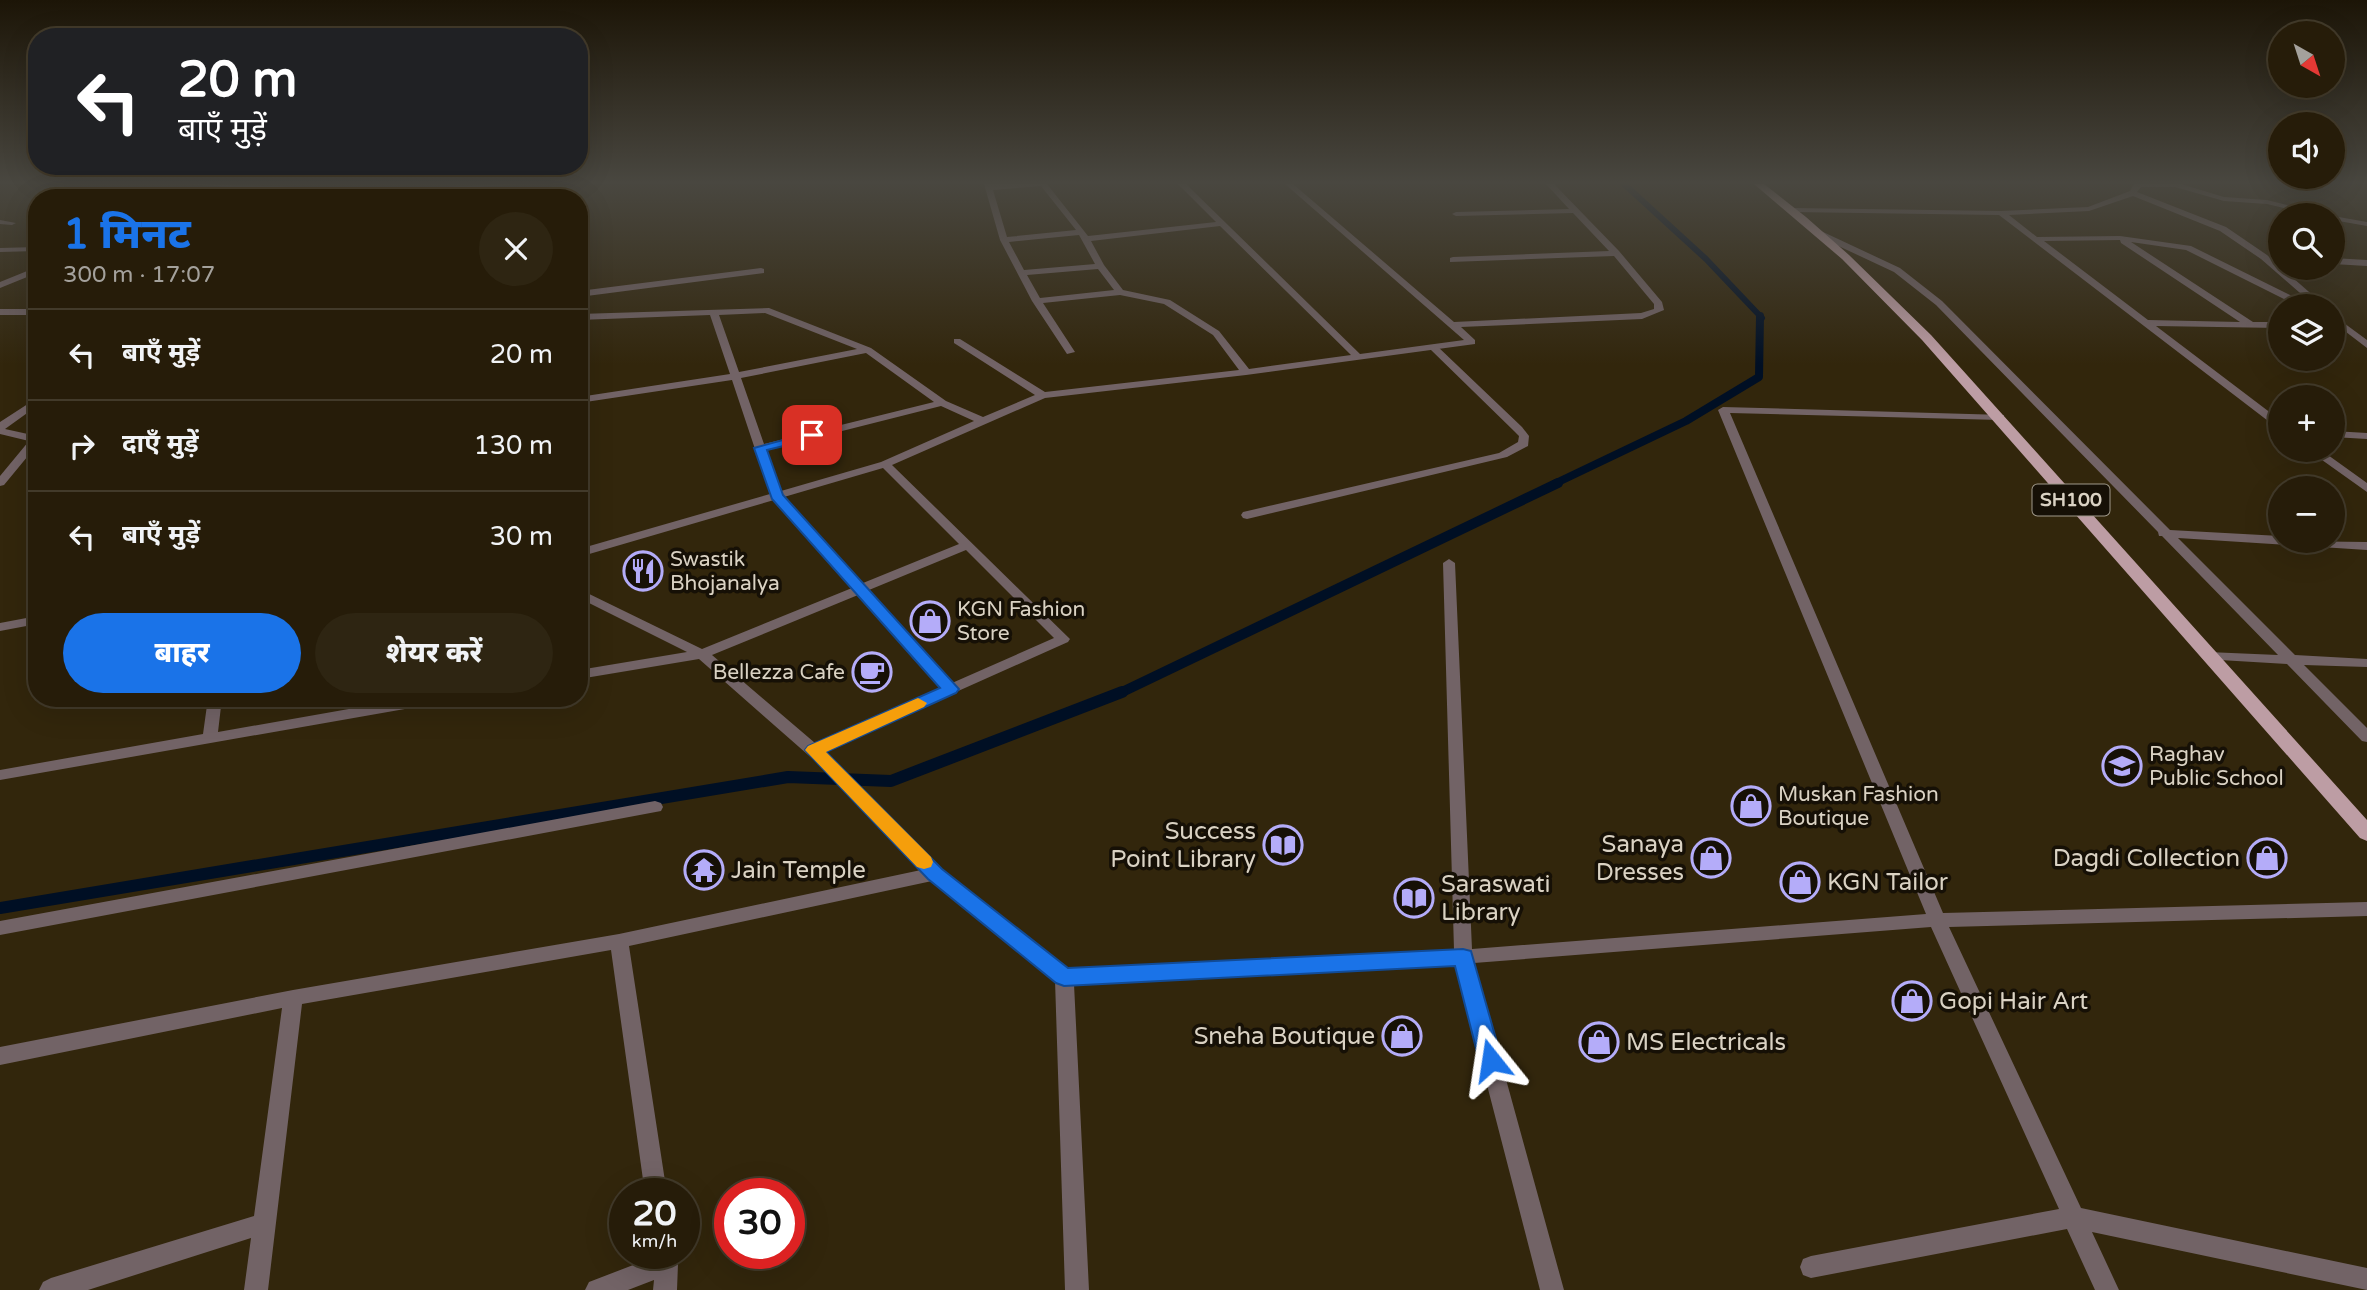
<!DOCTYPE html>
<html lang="hi">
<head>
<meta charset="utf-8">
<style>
  body { margin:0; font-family:"Varela Round","Noto Sans Devanagari",sans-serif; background:#2e2512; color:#f1f3f6; height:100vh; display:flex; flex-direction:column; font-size:26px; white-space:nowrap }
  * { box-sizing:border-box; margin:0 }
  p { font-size:23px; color:#a4a19c }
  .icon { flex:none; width:38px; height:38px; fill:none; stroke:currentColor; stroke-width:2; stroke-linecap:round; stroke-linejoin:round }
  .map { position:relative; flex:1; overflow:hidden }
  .side { position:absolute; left:28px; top:189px; width:560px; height:518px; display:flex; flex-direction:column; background:#261c09; border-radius:28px; box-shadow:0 7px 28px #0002,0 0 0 2px #423a2a }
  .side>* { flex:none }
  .guide { position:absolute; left:28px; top:28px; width:560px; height:147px; border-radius:28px; box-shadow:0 7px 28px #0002,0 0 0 2px #423a2a; background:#202124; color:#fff; overflow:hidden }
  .needle { width:46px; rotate:141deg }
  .controls { position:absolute; left:2268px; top:21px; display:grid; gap:14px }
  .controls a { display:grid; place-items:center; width:77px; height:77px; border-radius:50%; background:#261c09; box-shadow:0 7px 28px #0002,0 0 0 2px #423a2a; font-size:35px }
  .speed { position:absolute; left:609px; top:1178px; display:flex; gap:14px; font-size:35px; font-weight:700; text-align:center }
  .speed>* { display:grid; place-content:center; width:91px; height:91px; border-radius:50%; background:#261c09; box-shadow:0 7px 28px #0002,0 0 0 2px #423a2a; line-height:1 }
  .speed small { font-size:18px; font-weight:400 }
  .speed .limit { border:10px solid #d22; background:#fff; color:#111 }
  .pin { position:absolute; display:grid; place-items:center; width:60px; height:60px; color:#fff; margin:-30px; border-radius:14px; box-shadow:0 4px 10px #0006 }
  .me { position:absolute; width:77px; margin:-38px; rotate:345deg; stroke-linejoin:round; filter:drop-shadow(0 0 5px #0008) }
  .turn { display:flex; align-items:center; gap:24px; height:147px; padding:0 35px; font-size:32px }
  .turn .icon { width:91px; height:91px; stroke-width:2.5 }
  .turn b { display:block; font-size:49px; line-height:60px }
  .round { display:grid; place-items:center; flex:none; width:74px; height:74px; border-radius:37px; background:#2e2512 }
  .headline { display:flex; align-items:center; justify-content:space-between; height:119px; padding:0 35px }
  h1 { font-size:42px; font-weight:800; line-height:52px; color:#1a73e8 }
  .button { display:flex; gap:14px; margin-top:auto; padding:14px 35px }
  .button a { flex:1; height:80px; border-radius:42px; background:#1a73e8; color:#fff; font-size:28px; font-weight:800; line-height:80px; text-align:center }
  .button a+a { background:#2e2512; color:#f1f3f6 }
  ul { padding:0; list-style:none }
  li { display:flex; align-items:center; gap:21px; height:91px; padding:0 35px; border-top:2px solid #423a2a }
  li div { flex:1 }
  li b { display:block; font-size:26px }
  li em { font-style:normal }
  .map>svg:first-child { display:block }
</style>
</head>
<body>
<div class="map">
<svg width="2367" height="1290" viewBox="0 0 2367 1290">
  <rect width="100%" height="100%" fill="#32260c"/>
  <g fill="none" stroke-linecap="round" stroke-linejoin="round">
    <!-- stream-far3 -->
    <path stroke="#000f24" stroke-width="6" d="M1624 184 1706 259 1762 318"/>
    <!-- stream-far2 -->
    <path stroke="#000f24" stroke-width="8" d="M1554 484 1686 421 1759 377 1760 316"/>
    <!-- stream-far1 -->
    <path stroke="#000f24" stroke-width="10" d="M1118 694 1558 483"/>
    <!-- stream -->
    <path stroke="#000f24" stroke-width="12" d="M0 908 788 777 891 781 1122 692"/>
    <!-- service -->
    <path fill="#726366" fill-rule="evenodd" d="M1430 345H1436L1522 427 1529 436 1528 446 1507 457 1247 519 1243 518 1241 515 1243 512 1499 453 1518 442 1519 436 1514 431 1430 349Z"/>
    <!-- minor -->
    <path fill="#726366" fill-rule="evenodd" d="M188 184 385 189 521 184 385 193 251 188 231 198H219L243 188Z
      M984 184H1047L1088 236 1216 222 1178 184H1186L1360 354 1464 340 1285 184H1293L1454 322 1641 313 1654 309V304L1614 256 1450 262V258L1453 257 1609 251 1573 213 1456 216 1452 214 1456 212 1569 209 1546 184H1554L1619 251 1662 302 1664 310 1642 319 1461 327 1475 340V344L1246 375 1045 398 892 465 1070 639 1068 642 824 751 941 869 1068 969 1454 950 1443 563 1449 559 1455 563 1472 949 1926 914 1718 410 1723 407 2004 415V419L2000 420 1730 413 1943 913 2367 902V916L1949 927 2081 1208 2367 1268V1290L2092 1232 2119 1290H2095L2067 1229 1811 1278 1803 1275 1800 1267 1803 1259 1811 1256 2059 1209 1931 927 1474 963 1564 1290H1540L1456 965 1074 984 1089 1290H1065L1055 980 932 881 629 946 667 1194H645L611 950 302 1004 268 1290H244L251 1238 88 1290H39L43 1282 51 1278 254 1216 282 1008 0 1065V1047L293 990 619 934 921 870 815 761 699 659 579 679V670L687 652 579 598V589L702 649 852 588 774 500 579 557V549L770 494 732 380 579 403V397L730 374 710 315 579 320V314L769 308 871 348 946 401 983 417 1035 395 954 343V339H960L1045 392 1239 370 1213 335 1164 304 1120 295 1043 303 1075 352 1067 354 1032 301 1000 240ZM1041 186 1076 230 1007 237 993 190ZM1220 226 1351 355 1249 369 1219 331 1170 300 1123 290 1104 265 1091 241ZM1079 235 1095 264 1024 270 1009 242ZM1098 269 1114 290 1040 298 1027 275ZM765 313 857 349 739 372 719 315ZM866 353 934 402 764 444 741 378ZM941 406 974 421 881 462 781 491 767 450ZM883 468 959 544 863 583 784 497ZM966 550 1054 638 952 683 869 590ZM858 595 941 688 815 743 712 655Z
      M2134 184H2181L2224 197 2267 200 2326 215H2313L2267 204 2224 201 2175 187H2141L2137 192 2226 227 2267 255 2325 306H2315L2261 259 2220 231 2133 196 2089 211 2009 215 2037 237 2120 236 2191 246 2308 304 2309 306H2298L2186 250 2131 242 2253 322H2280V328L2156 326 2280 420V428L2276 427 1999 215 1793 212 1789 210 1793 208 2001 211 2088 207 2130 191ZM2120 240 2121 243 2240 322 2148 320 2044 241Z
      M2333 216 2367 222V226L2333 220Z
      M0 220 16 223 12 225 0 224Z
      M1815 231H1821L1900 268 1942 301 2170 530 2280 536V541L2367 542V550L2178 538 2295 655 2367 659V667L2304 665 2367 728V742L2362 741 2287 664 2203 659 2201 656 2208 652 2278 655 2162 536H2159L2158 532 1936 305 1894 272 1815 235Z
      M37 247V251L0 252V248Z
      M2333 258 2367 260V266L2333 264Z
      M37 267V273L0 288V282Z
      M761 268 764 269V273L579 297V291Z
      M0 309H37V315H0Z
      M2333 315 2367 340V348L2333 322Z
      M37 398V406L5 429 37 436V445L4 485 0 486V476L29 441 0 434V422Z
      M2333 431 2367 433V439L2333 437Z
      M2308 450H2321L2367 483V492Z
      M37 616V624L0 631V623Z
      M208 698H222L218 732 411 698H446L439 703 0 780V770L203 734Z
      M655 801 661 803 663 807 661 811 0 935V921Z
      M654 1253H676L678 1264 677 1290H653L654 1280 628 1290H585L589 1282 654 1257Z"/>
    <!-- primary -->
    <path fill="#bd9da4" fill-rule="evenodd" d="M1754 184H1764L1806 217 1849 255 1931 335 2367 820V841L2360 838 1922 340 1842 259Z"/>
  </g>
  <!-- sky -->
  <linearGradient id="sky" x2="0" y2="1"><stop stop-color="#1c1507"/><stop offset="0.5" stop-color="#494740"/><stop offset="1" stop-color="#494740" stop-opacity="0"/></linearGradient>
  <rect width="2367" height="365" fill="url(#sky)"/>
  <!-- route -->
  <path fill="#1a73e8" stroke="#114b97" stroke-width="2" d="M812 432 819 435 817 438 767 450 783 495 959 689 956 693 826 752 942 869 1068 968 1463 949 1471 951 1502 1060 1499 1067 1491 1069 1483 1067 1479 1060 1455 966 1064 986 1056 983 928 879 805 750 808 746 940 688 772 499 754 448Z"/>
  <!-- slow -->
  <path fill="#f59e0b" d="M918 698 927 703 924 707 826 752 931 857 933 862 931 867 924 869 917 867 805 750 808 746Z"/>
  <!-- icons -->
  <defs>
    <g id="restaurant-ring" transform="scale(2.0125)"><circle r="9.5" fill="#161006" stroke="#b4acf9" stroke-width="1.5"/><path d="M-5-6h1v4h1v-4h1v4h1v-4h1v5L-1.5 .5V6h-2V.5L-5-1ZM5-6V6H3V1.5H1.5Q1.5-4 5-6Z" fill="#b4acf9"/></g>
    <g id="shop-ring" transform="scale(2.0125)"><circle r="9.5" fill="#161006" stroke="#b4acf9" stroke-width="1.5"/><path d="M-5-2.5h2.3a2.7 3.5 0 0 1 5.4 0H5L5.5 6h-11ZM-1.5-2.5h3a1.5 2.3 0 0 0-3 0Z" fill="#b4acf9"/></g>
    <g id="cafe-ring" transform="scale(2.0125)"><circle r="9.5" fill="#161006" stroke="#b4acf9" stroke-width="1.5"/><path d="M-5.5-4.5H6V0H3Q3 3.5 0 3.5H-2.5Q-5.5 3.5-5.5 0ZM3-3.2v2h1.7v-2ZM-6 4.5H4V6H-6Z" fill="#b4acf9"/></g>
    <g id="school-ring" transform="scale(2.0125)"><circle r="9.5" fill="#161006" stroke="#b4acf9" stroke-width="1.5"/><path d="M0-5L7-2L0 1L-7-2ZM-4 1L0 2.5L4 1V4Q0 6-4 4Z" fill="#b4acf9"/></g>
    <g id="library-ring" transform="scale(2.0125)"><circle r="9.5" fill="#161006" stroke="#b4acf9" stroke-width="1.5"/><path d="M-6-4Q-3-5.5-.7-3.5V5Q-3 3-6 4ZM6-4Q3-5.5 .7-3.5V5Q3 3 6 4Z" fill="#b4acf9"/></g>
    <g id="temple-ring" transform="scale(2.0125)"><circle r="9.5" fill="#161006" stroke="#b4acf9" stroke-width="1.5"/><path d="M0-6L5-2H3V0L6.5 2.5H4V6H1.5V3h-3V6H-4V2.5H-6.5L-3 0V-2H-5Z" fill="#b4acf9"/></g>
  </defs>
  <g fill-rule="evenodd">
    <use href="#restaurant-ring" x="643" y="571"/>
    <use href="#shop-ring" x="930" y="621"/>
    <use href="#cafe-ring" x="872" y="672"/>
    <use href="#school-ring" x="2122" y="766"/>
    <use href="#shop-ring" x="1751" y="806"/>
    <use href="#library-ring" x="1283" y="845"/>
    <use href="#shop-ring" x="1711" y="858"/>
    <use href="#shop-ring" x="2267" y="858"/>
    <use href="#temple-ring" x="704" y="870"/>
    <use href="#shop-ring" x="1800" y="882"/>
    <use href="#library-ring" x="1414" y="898"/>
    <use href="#shop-ring" x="1912" y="1001"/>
    <use href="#shop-ring" x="1402" y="1036"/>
    <use href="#shop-ring" x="1599" y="1042"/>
  </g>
  <g text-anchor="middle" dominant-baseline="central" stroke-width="7" stroke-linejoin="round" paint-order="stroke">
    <!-- shield labels -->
    <rect fill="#161006" stroke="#9f988a" stroke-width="2" x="2032.5" y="484.5" width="77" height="31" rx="5"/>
    <g font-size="19" font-weight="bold" fill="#dad2c3">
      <text x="2071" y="500">SH100</text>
    </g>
    <!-- poi labels -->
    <g font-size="21" fill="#dad2c3" stroke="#161006" text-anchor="start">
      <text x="670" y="559">Swastik<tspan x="670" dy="24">Bhojanalya</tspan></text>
      <text x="957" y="609">KGN Fashion<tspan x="957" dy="24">Store</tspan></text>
      <text x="845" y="672" text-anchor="end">Bellezza Cafe</text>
      <text x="2149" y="754">Raghav<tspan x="2149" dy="24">Public School</tspan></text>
      <text x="1778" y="794">Muskan Fashion<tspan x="1778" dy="24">Boutique</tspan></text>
    </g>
    <!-- near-poi labels -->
    <g font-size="24" fill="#dad2c3" stroke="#161006" text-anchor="start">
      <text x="1256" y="831" text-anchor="end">Success<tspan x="1256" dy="28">Point Library</tspan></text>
      <text x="1684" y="844" text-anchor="end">Sanaya<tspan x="1684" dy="28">Dresses</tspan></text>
      <text x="2240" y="858" text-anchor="end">Dagdi Collection</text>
      <text x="731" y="870">Jain Temple</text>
      <text x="1827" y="882">KGN Tailor</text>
      <text x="1441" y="884">Saraswati<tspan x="1441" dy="28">Library</tspan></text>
      <text x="1939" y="1001">Gopi Hair Art</text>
      <text x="1375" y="1036" text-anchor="end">Sneha Boutique</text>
      <text x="1626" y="1042">MS Electricals</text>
    </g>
  </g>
</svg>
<div class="controls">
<a><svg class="needle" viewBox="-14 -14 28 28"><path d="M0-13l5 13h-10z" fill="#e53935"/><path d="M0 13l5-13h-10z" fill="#a4a19c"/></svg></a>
<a><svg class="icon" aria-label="sound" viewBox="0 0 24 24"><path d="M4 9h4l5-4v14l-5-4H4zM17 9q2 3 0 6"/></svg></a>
<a><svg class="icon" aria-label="search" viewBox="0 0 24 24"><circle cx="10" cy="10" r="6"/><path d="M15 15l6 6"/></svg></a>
<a><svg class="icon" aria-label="layers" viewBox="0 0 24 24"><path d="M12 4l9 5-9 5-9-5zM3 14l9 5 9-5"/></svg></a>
<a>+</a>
<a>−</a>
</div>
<div class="speed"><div>20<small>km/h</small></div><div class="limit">30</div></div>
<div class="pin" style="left:812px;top:435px;background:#d93025"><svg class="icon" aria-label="arrive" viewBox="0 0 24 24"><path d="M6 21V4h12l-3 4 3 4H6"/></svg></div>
<svg class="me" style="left:1491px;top:1060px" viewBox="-20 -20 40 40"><path d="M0-17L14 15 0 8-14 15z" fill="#1a73e8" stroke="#fff" stroke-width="4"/></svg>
<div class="guide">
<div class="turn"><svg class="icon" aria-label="left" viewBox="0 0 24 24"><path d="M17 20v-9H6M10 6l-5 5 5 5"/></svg><div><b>20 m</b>बाएँ मुड़ें</div></div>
</div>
<section class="side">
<div class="headline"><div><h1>1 मिनट</h1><p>300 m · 17:07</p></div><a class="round"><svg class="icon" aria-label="close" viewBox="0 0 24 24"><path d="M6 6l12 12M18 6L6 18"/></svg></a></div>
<ul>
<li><svg class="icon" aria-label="left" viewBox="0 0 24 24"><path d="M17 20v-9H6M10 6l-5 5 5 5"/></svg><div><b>बाएँ मुड़ें</b></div><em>20 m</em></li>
<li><svg class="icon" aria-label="right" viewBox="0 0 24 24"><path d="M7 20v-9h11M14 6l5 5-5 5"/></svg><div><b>दाएँ मुड़ें</b></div><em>130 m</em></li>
<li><svg class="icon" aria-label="left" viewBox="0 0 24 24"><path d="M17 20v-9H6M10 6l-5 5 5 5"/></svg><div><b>बाएँ मुड़ें</b></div><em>30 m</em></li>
</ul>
<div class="button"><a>बाहर</a><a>शेयर करें</a></div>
</section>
</div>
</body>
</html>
